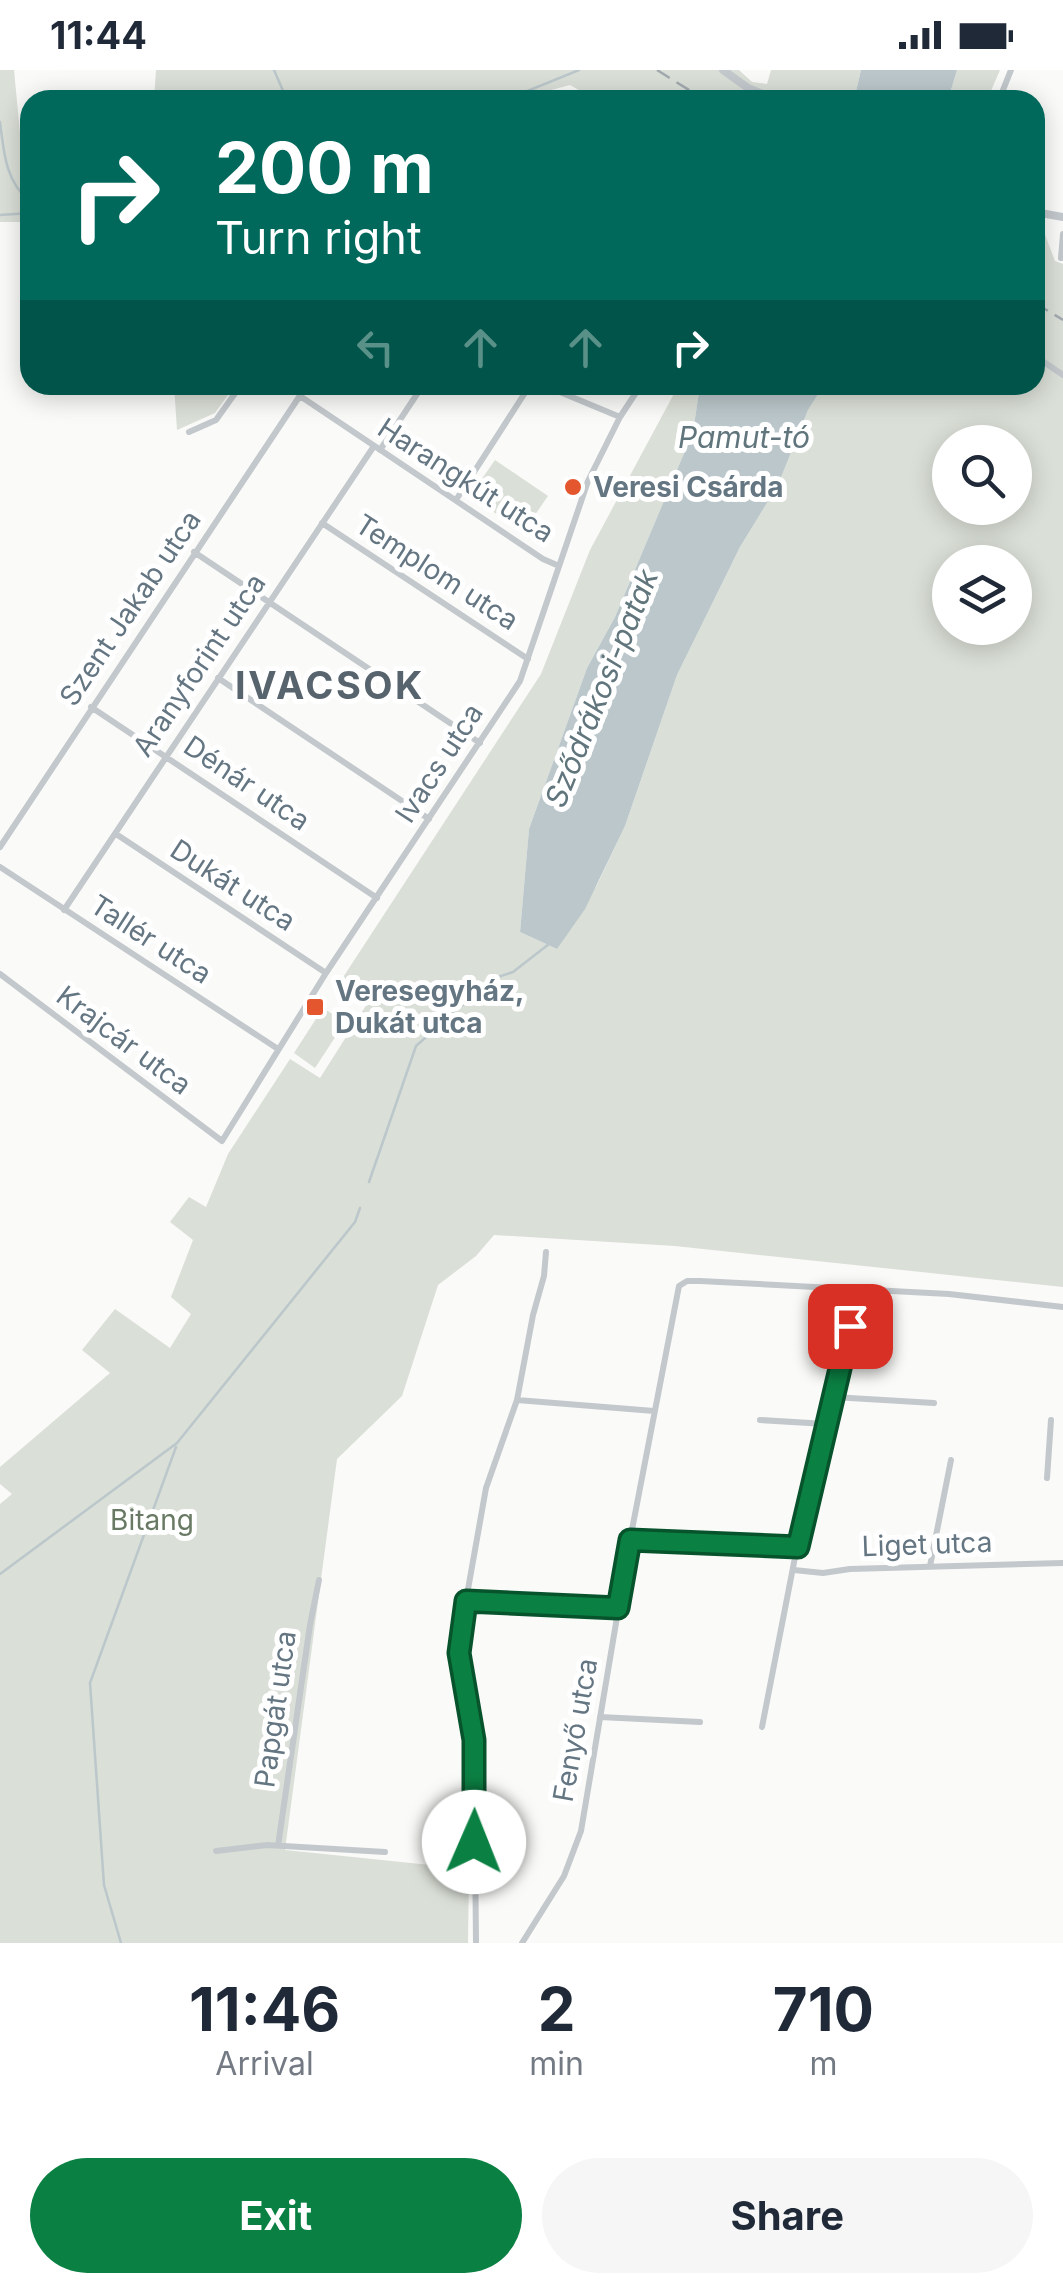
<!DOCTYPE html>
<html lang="en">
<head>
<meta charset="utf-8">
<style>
  body { margin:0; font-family:Inter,sans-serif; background:#f6f6f7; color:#1f2937; height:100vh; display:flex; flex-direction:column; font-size:38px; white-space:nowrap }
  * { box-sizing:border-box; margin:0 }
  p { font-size:32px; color:#747a83 }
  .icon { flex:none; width:55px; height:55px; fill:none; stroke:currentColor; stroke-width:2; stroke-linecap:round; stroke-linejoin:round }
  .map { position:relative; height:1873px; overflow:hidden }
  .drawer { display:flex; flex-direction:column; background:#fff; flex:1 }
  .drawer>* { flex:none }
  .hud { position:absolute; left:20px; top:20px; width:1025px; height:305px; border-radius:30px; box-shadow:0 5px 25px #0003; background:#00695c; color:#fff; overflow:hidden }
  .buttons { position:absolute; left:932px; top:355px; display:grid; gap:20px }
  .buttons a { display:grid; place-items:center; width:100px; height:100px; border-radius:50%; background:#fff; box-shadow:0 5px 25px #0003; font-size:50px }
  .pin { position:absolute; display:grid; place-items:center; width:85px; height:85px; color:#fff; margin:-42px; border-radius:20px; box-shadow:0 5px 15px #0006 }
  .me { position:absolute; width:110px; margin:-55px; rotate:1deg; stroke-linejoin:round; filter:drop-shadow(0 0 8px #0008) }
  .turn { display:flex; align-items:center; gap:35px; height:210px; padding:0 30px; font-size:45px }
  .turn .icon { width:130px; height:130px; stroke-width:2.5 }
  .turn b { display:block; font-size:70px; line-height:85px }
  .lanes { display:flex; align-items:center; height:95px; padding:0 30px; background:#0003; justify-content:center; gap:50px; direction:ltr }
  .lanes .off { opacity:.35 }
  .eta { display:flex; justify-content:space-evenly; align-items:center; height:170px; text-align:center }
  .eta b { font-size:60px; font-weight:700; line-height:70px }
  .primary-button { display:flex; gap:20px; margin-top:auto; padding:20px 30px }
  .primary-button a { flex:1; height:115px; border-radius:60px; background:#0b8043; color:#fff; font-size:40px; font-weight:700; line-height:115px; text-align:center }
  .primary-button a+a { background:#f6f6f7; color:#1f2937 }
  .status { display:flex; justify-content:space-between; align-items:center; height:70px; padding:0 50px; background:#fff; direction:ltr }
  .status svg { height:28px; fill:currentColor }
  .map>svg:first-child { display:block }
</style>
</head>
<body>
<div class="status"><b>11:44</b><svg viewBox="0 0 49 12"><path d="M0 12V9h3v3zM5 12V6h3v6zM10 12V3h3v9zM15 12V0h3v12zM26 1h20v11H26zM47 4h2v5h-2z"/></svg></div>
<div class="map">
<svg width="1063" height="1873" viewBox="0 0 1063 1873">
  <rect width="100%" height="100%" fill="#fafaf8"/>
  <!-- green -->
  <path fill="#dadfd7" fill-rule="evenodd" d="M0 0H14L24 105 30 106V152H0Z
    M156 0H739L752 12 767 14 771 0H861L854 30H596L570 15 514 30H154Z
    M957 0H1000L987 30H948Z
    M1035 161 1044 162 1055 191 1063 194V1217L675 1176 494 1165 476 1186 438 1215 402 1326 337 1389 285 1780 469 1799 468 1873H0V1434L12 1424 0 1414V1397L110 1303 82 1280 115 1239 170 1278 191 1244 171 1227 193 1170 170 1152 189 1127 206 1137 228 1084 290 989 320 1008 367 934 338 915 541 604 590 480 676 320 682 315H700L693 362 615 547 587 598 529 759 520 862 557 879 597 815 625 756 677 605 740 477 778 415 808 340 824 315H1035ZM950 372H1015V438H950ZM950 492H1015V558H950Z
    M174 315H235L215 343 177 360Z
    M495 390 548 426 523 462 470 426Z
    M323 938 345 952 315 998 294 983Z"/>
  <!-- water -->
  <path fill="#bbc7cb" d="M861 0H957L948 30H854Z
    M700 315H824L808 340 778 415 740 477 677 605 625 756 585 839 557 879 520 862 529 759 587 598 615 547 693 362Z"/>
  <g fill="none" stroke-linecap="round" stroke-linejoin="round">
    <!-- stream -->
    <path stroke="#bbc7cb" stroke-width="2.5" d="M274 0 287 30
      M505 30 579 0
      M0 52C4 83 5 110 30 132
      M0 145 30 143
      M369 1112 416 976 492 909 513 902 549 874
      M0 1504 177 1373 355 1152 360 1138
      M121 1873 104 1815 90 1613 176 1377"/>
    <!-- minor -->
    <path stroke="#c3c8cc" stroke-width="6" d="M537 30 554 24 565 30
      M999 30 1011 0
      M1061 188 1063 164
      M1035 286 1063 305
      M294 315 303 321
      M543 315 620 347
      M300 326 543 489 559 496
      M189 362 216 350 241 315
      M380 380 423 315
      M456 430 530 315
      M322 453 528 589
      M194 482 480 673
      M218 608 429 749
      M91 637 377 828
      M116 764 326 903
      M0 777 307 315
      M0 797 278 979
      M64 840 374 376
      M0 904 222 1071 326 903 520 611 588 411 620 347 641 315
      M546 1182 544 1206 533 1245 517 1330 654 1341
      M833 1327 934 1333
      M760 1350 826 1354
      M1047 1408 1051 1350
      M630 1470 797 1477
      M930 1496 951 1390
      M794 1500 823 1503 850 1499 1063 1493
      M466 1531 618 1538
      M600 1647 700 1652
      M762 1657 797 1477 858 1220
      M278 1776 310 1555 319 1510
      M216 1781 267 1775 385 1782
      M476 1873 474 1670 459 1570 486 1418 517 1330
      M522 1873 564 1806 581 1761 630 1470 679 1216 687 1211H700L949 1224 1063 1237"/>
    <!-- tertiary -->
    <path stroke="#c3c8cc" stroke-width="8" d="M723 0 748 18 777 30
      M1035 142 1063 147"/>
    <!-- rail -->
    <path stroke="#a2aab0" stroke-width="2.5" stroke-dasharray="15 8" stroke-linecap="butt" d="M657 0 705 30
      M1035 233 1063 250"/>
  </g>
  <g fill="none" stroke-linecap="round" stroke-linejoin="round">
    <!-- route casing -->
    <g stroke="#07532c" stroke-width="25">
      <path id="route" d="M474 1772V1670L459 1583 466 1531 618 1538 630 1470 798 1477 850 1256"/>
    </g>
    <!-- route -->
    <use href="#route" stroke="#0b8043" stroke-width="18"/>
  </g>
  <!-- markers -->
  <g fill="#e4572e" stroke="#fff" stroke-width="4">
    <circle cx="573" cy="417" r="10"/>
    <rect x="305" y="927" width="20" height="20" rx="5"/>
  </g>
  <g text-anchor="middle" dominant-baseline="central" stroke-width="10" stroke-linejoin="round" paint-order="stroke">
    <!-- street labels -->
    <g font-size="28" fill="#657683" stroke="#fff">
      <text transform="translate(466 410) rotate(33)">Harangkút utca</text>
      <text transform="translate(437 502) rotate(33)">Templom utca</text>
      <text transform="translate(130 538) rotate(-56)">Szent Jakab utca</text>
      <text transform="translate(199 595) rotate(-56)">Aranyforint utca</text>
      <text transform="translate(439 693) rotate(-57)">Ivacs utca</text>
      <text transform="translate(247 713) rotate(34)">Dénár utca</text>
      <text transform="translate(233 815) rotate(33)">Dukát utca</text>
      <text transform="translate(151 869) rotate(33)">Tallér utca</text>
      <text transform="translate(124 970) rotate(37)">Krajcár utca</text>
      <text transform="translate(927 1474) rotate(-2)">Liget utca</text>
      <text transform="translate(275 1639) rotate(-82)">Papgát utca</text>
      <text transform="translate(575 1660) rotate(-80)">Fenyő utca</text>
    </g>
    <!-- poi labels -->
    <g font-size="28" font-weight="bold" fill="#657683" stroke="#fff" text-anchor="start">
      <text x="593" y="417">Veresi Csárda</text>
      <text x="335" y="921">Veresegyház,<tspan x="335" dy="32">Dukát utca</tspan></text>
    </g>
    <!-- park labels -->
    <g font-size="28" fill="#687a64" stroke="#fff">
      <text x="152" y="1450">Bitang</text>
    </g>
    <!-- water labels -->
    <g font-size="30" font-style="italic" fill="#60757c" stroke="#fff">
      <text x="744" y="367">Pamut-tó</text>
      <text transform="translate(601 618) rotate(-68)">Sződrákosi-patak</text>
    </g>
    <!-- district labels -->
    <g font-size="38" font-weight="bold" letter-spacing="2.5" fill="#57646e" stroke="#fff">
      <text x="330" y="615">IVACSOK</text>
    </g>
  </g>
</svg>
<div class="buttons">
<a><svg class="icon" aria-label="search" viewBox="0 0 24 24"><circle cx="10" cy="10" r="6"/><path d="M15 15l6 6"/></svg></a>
<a><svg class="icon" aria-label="layers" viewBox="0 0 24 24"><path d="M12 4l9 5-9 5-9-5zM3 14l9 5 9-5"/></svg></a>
</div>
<div class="pin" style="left:850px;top:1256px;background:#d93025"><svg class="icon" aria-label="arrive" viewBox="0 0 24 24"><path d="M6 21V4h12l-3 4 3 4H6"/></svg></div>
<svg class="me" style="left:474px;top:1772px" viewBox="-20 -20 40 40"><circle r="19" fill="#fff"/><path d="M0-13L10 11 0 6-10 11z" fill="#0b8043"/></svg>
<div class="hud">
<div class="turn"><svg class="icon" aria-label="right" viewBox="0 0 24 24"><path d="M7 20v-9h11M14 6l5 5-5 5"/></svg><div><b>200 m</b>Turn right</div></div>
<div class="lanes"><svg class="icon off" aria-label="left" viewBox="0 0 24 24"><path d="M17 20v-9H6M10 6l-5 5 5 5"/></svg><svg class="icon off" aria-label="ahead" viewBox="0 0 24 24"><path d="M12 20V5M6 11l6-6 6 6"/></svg><svg class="icon off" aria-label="ahead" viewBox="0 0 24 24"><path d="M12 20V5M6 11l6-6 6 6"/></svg><svg class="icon" aria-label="right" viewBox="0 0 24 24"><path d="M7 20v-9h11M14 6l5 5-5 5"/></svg></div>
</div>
</div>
<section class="drawer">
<div class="eta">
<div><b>11:46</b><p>Arrival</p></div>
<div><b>2</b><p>min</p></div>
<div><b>710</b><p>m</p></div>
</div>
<div class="primary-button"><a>Exit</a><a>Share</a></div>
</section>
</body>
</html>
